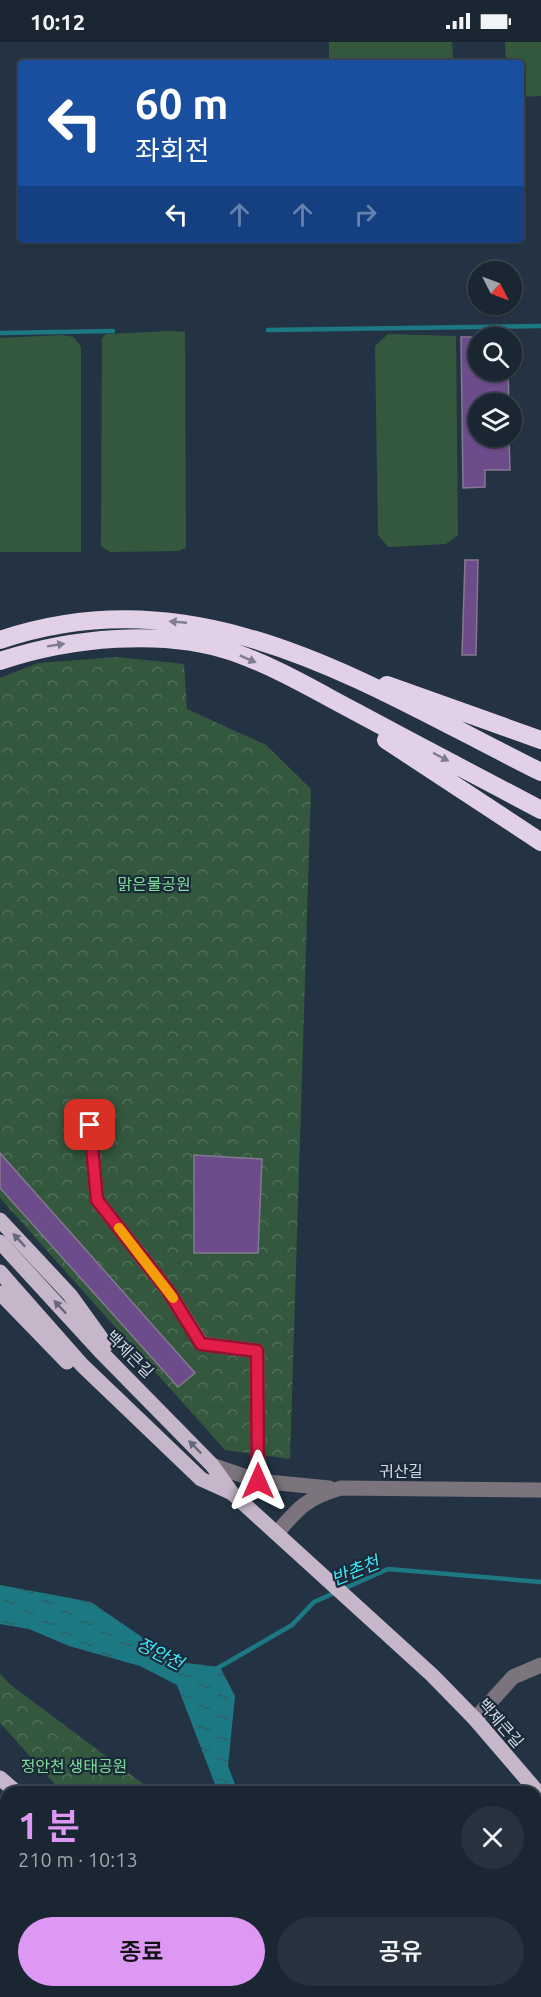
<!DOCTYPE html>
<html lang="ko">
<head>
<meta charset="utf-8">
<style>
  body { margin:0; font-family:Ubuntu,"Noto Sans KR",sans-serif; background:#28323f; color:#f1f3f6; height:100vh; display:flex; flex-direction:column; font-size:22px; white-space:nowrap }
  * { box-sizing:border-box; margin:0 }
  p { font-size:20px; color:#a0a5ac }
  .icon { flex:none; width:33px; height:33px; fill:none; stroke:currentColor; stroke-width:2; stroke-linecap:round; stroke-linejoin:round }
  .map { position:relative; flex:1; overflow:hidden }
  .details { position:absolute; left:0px; top:1744px; width:542px; height:212px; display:flex; flex-direction:column; background:#1b2633; border-radius:18px 18px 0 0; box-shadow:0 2px 4px #0004,0 0 0 2px #39434e }
  .details>* { flex:none }
  .top-card { position:absolute; left:18px; top:18px; width:506px; height:183px; border-radius:6px; box-shadow:0 2px 4px #0004,0 0 0 2px #39434e; background:#1a4fa0; color:#fff; overflow:hidden }
  .needle { width:39px; rotate:132deg }
  .controls { position:absolute; left:468px; top:219px; display:grid; gap:12px }
  .controls a { display:grid; place-items:center; width:54px; height:54px; border-radius:50%; background:#1b2633; box-shadow:0 2px 4px #0004,0 0 0 2px #39434e; font-size:30px }
  .pin { position:absolute; display:grid; place-items:center; width:51px; height:51px; color:#fff; margin:-26px; border-radius:12px; box-shadow:0 3px 9px #0006 }
  .me { position:absolute; width:66px; margin:-33px; rotate:0deg; stroke-linejoin:round; filter:drop-shadow(0 0 4px #0008) }
  .turn { display:flex; align-items:center; gap:21px; height:126px; padding:0 18px; font-size:27px }
  .turn .icon { width:78px; height:78px; stroke-width:2.5 }
  .turn b { display:block; font-size:42px; line-height:51px }
  .lanes { display:flex; align-items:center; height:57px; padding:0 18px; background:#0003; justify-content:center; gap:30px; direction:ltr }
  .lanes .off { opacity:.35 }
  .round { display:grid; place-items:center; flex:none; width:63px; height:63px; border-radius:32px; background:#28323f }
  .head { display:flex; align-items:center; justify-content:space-between; height:102px; padding:0 18px }
  h1 { font-size:36px; font-weight:600; line-height:45px; color:#dd98f3 }
  .button { display:flex; gap:12px; margin-top:auto; padding:12px 18px }
  .button a { flex:1; height:69px; border-radius:36px; background:#dd98f3; color:#111; font-size:24px; font-weight:600; line-height:69px; text-align:center }
  .button a+a { background:#28323f; color:#f1f3f6 }
  .status { display:flex; justify-content:space-between; align-items:center; height:42px; padding:0 30px; background:#1b2633; direction:ltr }
  .status svg { height:16px; fill:currentColor }
  .map>svg:first-child { display:block }
</style>
</head>
<body>
<div class="status"><b>10:12</b><svg viewBox="0 0 49 12"><path d="M0 12V9h3v3zM5 12V6h3v6zM10 12V3h3v9zM15 12V0h3v12zM26 1h20v11H26zM47 4h2v5h-2z"/></svg></div>
<div class="map">
<svg width="541" height="1955" viewBox="0 0 541 1955">
  <defs>
    <pattern id="forest-firs" width="22" height="20" patternUnits="userSpaceOnUse" patternTransform="scale(1.5)"><rect width="22" height="20" fill="#33583d"/><path d="M5 1l3.5 6h-7zM16 11l3.5 6h-7z" fill="#506f59"/></pattern>
    <pattern id="park-crowns" width="20" height="18" patternUnits="userSpaceOnUse" patternTransform="scale(1.5)"><rect width="20" height="18" fill="#33583d"/><path d="M2 6a3 3 0 1 1 6 0M12 15a3 3 0 1 1 6 0" fill="none" stroke="#506f59"/></pattern>
    <pattern id="water-ripples" width="26" height="14" patternUnits="userSpaceOnUse" patternTransform="scale(1.5)"><rect width="26" height="14" fill="#1c7983"/><path d="M2 4q2-2 4 0t4 0M15 11q2-2 4 0t4 0" fill="none" stroke="#2c6067"/></pattern>
  </defs>
  <rect width="100%" height="100%" fill="#243344"/>
  <!-- grass -->
  <path fill="#33583d" d="M329 0H452L453 21H329Z
    M505 0H541V54L521 55 520 21H506Z
    M172 289 185 290 186 506 179 509 110 510 101 504 102 296 106 292Z
    M388 292 456 294 458 493 446 502 388 505 378 493 375 304Z
    M62 293 74 295 81 305V510H0V296Z"/>
  <!-- forest -->
  <path fill="url(#forest-firs)" d="M0 1773 6 1779V1950H133L136 1955H0Z"/>
  <!-- park -->
  <path fill="url(#park-crowns)" d="M117 615 184 622 187 667 266 703 311 747 290 1417 225 1408 0 1156V636L38 621Z
    M0 1632 11 1643 154 1750H62L0 1681Z
    M204 1950H322L326 1955H208Z"/>
  <!-- water -->
  <path fill="url(#water-ripples)" d="M0 1543 91 1560 178 1620 220 1625 235 1654 228 1724 238 1750H218L177 1643 140 1624 69 1604 29 1587 0 1582Z
    M389 1950H432L438 1955H393Z"/>
  <g fill="none" stroke-linecap="round" stroke-linejoin="round">
    <!-- stream -->
    <path stroke="#1c7983" stroke-width="4.5" d="M268 288 541 284
      M0 291 113 289
      M216 1627 292 1583 314 1560 388 1527 541 1540
      M540 1955 541 1954"/>
    <!-- river -->
    <path stroke="#1c7983" stroke-width="26" d="M432 1950 438 1955"/>
  </g>
  <!-- building -->
  <path fill="#6c4c8a" stroke="#847990" stroke-width="1.5" d="M461 295H478V328H508L509 362H478V394H509L510 428H485V445L463 446Z
    M465 518H478L476 613H462Z
    M0 1111 195 1331 178 1345 0 1146Z
    M194 1113 262 1117 258 1211H194Z"/>
  <g fill="none" stroke-linecap="round" stroke-linejoin="round">
    <!-- minor -->
    <path stroke="#7b747d" stroke-width="15" d="M90 1083 97 1158 169 1250 202 1302 257 1309 258 1439
      M212 1423 258 1439 329 1446
      M277 1491C298 1466 308 1455 341 1446L541 1448
      M475 1677 513 1635 541 1623"/>
    <!-- major -->
    <path stroke="#c5b6c9" stroke-width="15" d="M0 1178 70 1253 106 1303
      M0 1200 100 1309 212 1423 232 1451 432 1633 475 1677 541 1754
      M0 1230 82 1323 201 1437 232 1451
      M0 1251 67 1320
      M0 1736 16 1750
      M172 1950 176 1955"/>
    <!-- highway -->
    <path stroke="#e2d0e7" stroke-width="18" d="M0 598C202 530 367 644 541 730
      M0 619C69 596 163 586 233 610 276 625 316 649 356 670 417 703 479 735 541 768
      M387 643 541 698
      M386 698 541 800"/>
  </g>
  <!-- one-way arrows -->
  <defs><path id="oneway-solid" d="M-6-.8H1V-3.2L6.5 0L1 3.2V.8H-6Z" transform="scale(1.5)"/></defs>
  <g fill="#7e7c90">
    <use href="#oneway-solid" transform="translate(178 580) rotate(-175)"/>
    <use href="#oneway-solid" transform="translate(56 603) rotate(-9)"/>
    <use href="#oneway-solid" transform="translate(248 617) rotate(24)"/>
    <use href="#oneway-solid" transform="translate(441 715) rotate(28)"/>
  </g>
  <g fill="#67687a">
    <use href="#oneway-solid" transform="translate(19 1198) rotate(-133)"/>
    <use href="#oneway-solid" transform="translate(60 1265) rotate(-133)"/>
    <use href="#oneway-solid" transform="translate(195 1405) rotate(-134)"/>
  </g>
  <g fill="none" stroke-linecap="round" stroke-linejoin="round">
    <!-- route casing -->
    <g stroke="#92132f" stroke-width="15">
      <path id="route" d="M90 1083 97 1158 169 1250 201 1302 257 1309 258 1439"/>
    </g>
    <!-- route -->
    <use href="#route" stroke="#e11d48" stroke-width="10"/>
    <!-- slow -->
    <path stroke="#f59e0b" stroke-width="10" d="M119 1186 173 1256"/>
  </g>
  <g text-anchor="middle" dominant-baseline="central" stroke-width="4.5" stroke-linejoin="round" paint-order="stroke">
    <!-- park labels -->
    <g font-size="16" fill="#7fde98" stroke="#1b2939">
      <text x="154" y="842">맑은물공원</text>
      <text x="74" y="1724">정안천 생태공원</text>
    </g>
    <!-- street labels -->
    <g font-size="16" fill="#d1dae5" stroke="#1b2939">
      <text transform="translate(130 1312) rotate(45)">백제큰길</text>
      <text x="401" y="1429">귀산길</text>
      <text transform="translate(501 1681) rotate(49)">백제큰길</text>
    </g>
    <!-- water labels -->
    <g font-size="18" font-style="italic" fill="#3de7f8" stroke="#1b2939">
      <text transform="translate(355 1528) rotate(-22)">반촌천</text>
      <text transform="translate(160 1611) rotate(27)">정안천</text>
    </g>
  </g>
</svg>
<div class="controls">
<a><svg class="needle" viewBox="-14 -14 28 28"><path d="M0-13l5 13h-10z" fill="#e53935"/><path d="M0 13l5-13h-10z" fill="#a0a5ac"/></svg></a>
<a><svg class="icon" aria-label="search" viewBox="0 0 24 24"><circle cx="10" cy="10" r="6"/><path d="M15 15l6 6"/></svg></a>
<a><svg class="icon" aria-label="layers" viewBox="0 0 24 24"><path d="M12 4l9 5-9 5-9-5zM3 14l9 5 9-5"/></svg></a>
</div>
<div class="pin" style="left:90px;top:1083px;background:#d93025"><svg class="icon" aria-label="arrive" viewBox="0 0 24 24"><path d="M6 21V4h12l-3 4 3 4H6"/></svg></div>
<svg class="me" style="left:258px;top:1439px" viewBox="-20 -20 40 40"><path d="M0-17L14 15 0 8-14 15z" fill="#e11d48" stroke="#fff" stroke-width="4"/></svg>
<div class="top-card">
<div class="turn"><svg class="icon" aria-label="left" viewBox="0 0 24 24"><path d="M17 20v-9H6M10 6l-5 5 5 5"/></svg><div><b>60 m</b>좌회전</div></div>
<div class="lanes"><svg class="icon" aria-label="left" viewBox="0 0 24 24"><path d="M17 20v-9H6M10 6l-5 5 5 5"/></svg><svg class="icon off" aria-label="ahead" viewBox="0 0 24 24"><path d="M12 20V5M6 11l6-6 6 6"/></svg><svg class="icon off" aria-label="ahead" viewBox="0 0 24 24"><path d="M12 20V5M6 11l6-6 6 6"/></svg><svg class="icon off" aria-label="right" viewBox="0 0 24 24"><path d="M7 20v-9h11M14 6l5 5-5 5"/></svg></div>
</div>
<section class="details">
<div class="head"><div><h1>1 분</h1><p>210 m · 10:13</p></div><a class="round"><svg class="icon" aria-label="close" viewBox="0 0 24 24"><path d="M6 6l12 12M18 6L6 18"/></svg></a></div>
<div class="button"><a>종료</a><a>공유</a></div>
</section>
</div>
</body>
</html>
